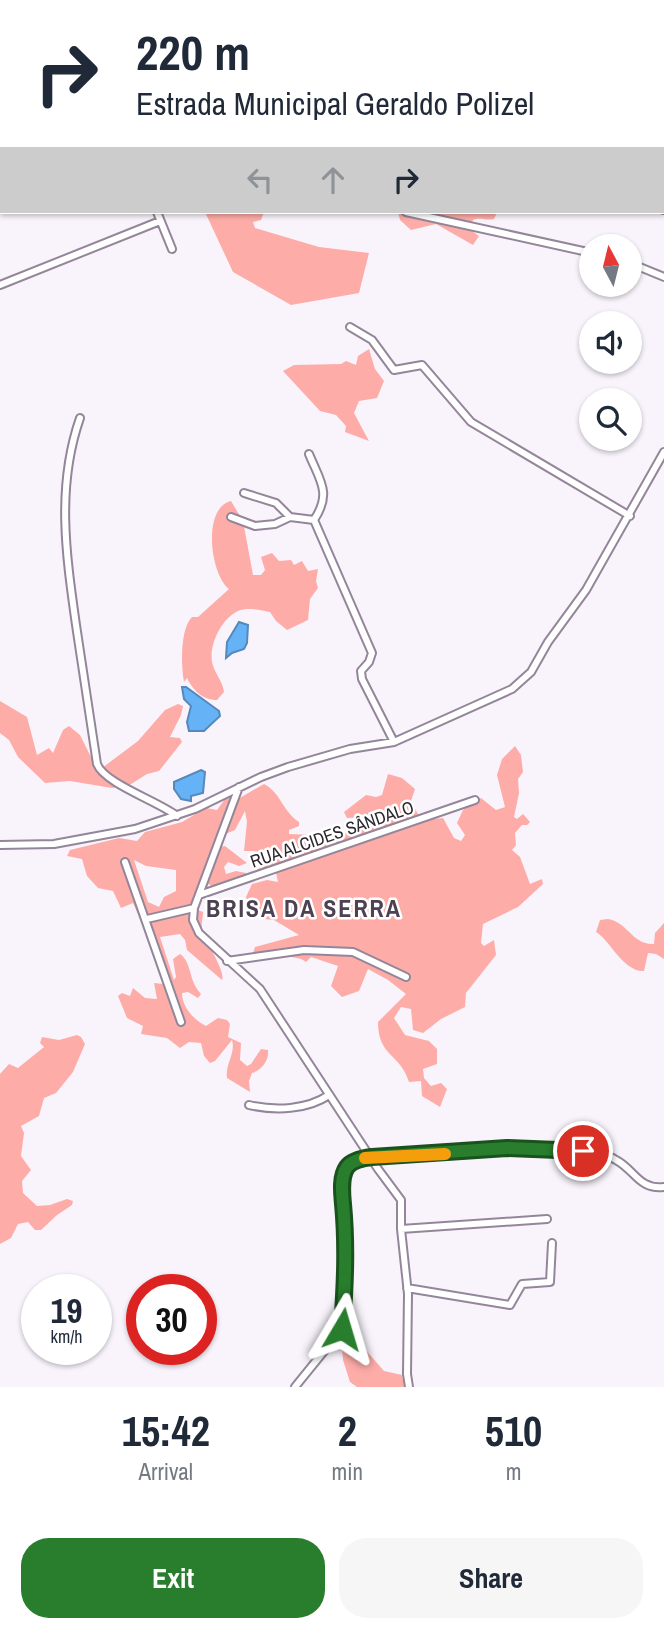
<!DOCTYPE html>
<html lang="en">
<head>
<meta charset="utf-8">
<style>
  body { margin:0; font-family:"Archivo Narrow",sans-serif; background:#f6f6f7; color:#1f2937; height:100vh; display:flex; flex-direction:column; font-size:26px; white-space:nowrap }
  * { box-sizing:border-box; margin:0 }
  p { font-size:23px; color:#747a83 }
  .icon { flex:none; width:38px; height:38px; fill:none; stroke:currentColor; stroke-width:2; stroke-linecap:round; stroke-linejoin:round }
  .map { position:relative; height:1387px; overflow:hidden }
  .panel { display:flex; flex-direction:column; background:#fff; flex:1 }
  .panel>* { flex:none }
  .banner { position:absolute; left:0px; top:0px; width:665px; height:214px; box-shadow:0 2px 5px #0004; background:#fff; color:#1f2937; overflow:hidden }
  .needle { width:46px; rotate:353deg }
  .controls { position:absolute; left:579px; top:234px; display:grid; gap:14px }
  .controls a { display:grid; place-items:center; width:63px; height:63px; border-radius:50%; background:#fff; box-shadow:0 2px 5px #0004; font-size:35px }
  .speed { position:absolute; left:21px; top:1274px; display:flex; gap:14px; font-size:35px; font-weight:700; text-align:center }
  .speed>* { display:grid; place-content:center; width:91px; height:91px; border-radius:50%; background:#fff; box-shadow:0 2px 5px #0004; line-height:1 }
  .speed small { font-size:18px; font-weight:400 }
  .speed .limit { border:10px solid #d22; background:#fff; color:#111 }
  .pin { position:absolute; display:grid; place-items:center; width:60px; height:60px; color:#fff; margin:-30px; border:4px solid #fff; border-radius:50%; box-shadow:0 2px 7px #0007 }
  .me { position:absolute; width:77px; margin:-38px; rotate:7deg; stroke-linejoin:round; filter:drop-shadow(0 0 5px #0008) }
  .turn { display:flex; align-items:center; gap:24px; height:147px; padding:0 21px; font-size:32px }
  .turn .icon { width:91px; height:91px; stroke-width:2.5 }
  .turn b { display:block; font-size:49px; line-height:60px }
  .lanes { display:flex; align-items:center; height:66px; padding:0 21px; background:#0003; justify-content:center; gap:35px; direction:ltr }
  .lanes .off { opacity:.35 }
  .eta { display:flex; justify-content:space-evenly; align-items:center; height:119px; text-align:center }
  .eta b { font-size:42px; font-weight:700; line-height:49px }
  .button { display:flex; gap:14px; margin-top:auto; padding:14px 21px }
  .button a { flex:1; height:80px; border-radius:28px; background:#287e2c; color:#fff; font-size:28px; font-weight:700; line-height:80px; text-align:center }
  .button a+a { background:#f6f6f7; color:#1f2937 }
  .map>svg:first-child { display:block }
</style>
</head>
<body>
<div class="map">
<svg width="664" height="1387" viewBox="0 0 664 1387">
  <rect width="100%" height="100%" fill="#f9f4fc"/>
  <!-- green -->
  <path fill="#fdaca8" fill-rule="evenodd" d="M205 212H264L261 220 253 222 255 228 319 247 369 253 359 293 291 305 233 272Z
    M398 212H495L496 215 494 219C487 221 480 217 473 220L469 229 479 236 473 245 436 224 411 230 400 220Z
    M369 349 375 369 384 381 377 398 359 401 354 413 369 441 345 432 346 426 336 415 320 411 283 371 294 365 341 364 346 361 356 365 358 356Z
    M231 501 243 521 253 575H261L265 570 261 557 272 553 279 561 291 560 294 565 302 561 308 571 318 569 316 581 318 588 310 599 308 620 287 630 276 621 270 612C260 610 248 607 238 611 221 619 209 645 212 662 214 673 223 681 224 692L217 700C202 700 193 690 187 678L184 682C181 666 180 629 192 617H198L229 589C210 574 202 508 231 501Z
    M0 701 27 717 37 755 49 748 53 753 63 730 69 726 80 735 98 771 138 741 165 710 178 704 183 706 181 715 170 737 180 738 182 742 159 771 147 774 128 786 112 788 70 781 45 783 18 757 9 740 0 733Z
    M515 746 521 755 523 772 518 779 519 793 514 817 517 819 523 814 530 822 527 825H522L515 833 516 845 512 850 520 857 530 884 542 879 543 884 518 907 483 924 481 943 484 946 494 940 496 955 466 993 465 1007 441 1019 423 1033 413 1030 411 1009 401 1007 394 1018 405 1035 429 1041 437 1049V1064L423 1069 424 1078 431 1086 441 1083 447 1089 440 1107 422 1096 421 1081 409 1082C400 1053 378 1057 378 1022L406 994 388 980 368 969 359 991 342 997 331 986 338 966 311 957 306 962C293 952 269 961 253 953L255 947 299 935 274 920 264 919 252 912 246 897 252 884 267 880 278 882 276 873 289 864 254 871 266 865 267 860 254 851H244L247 822 245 811 235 830 218 837 215 848 225 846 247 863 239 866 228 862 224 867 226 874 236 871 246 873V876L216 888 208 884 206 873 189 912 191 914 198 910 203 912C203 917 201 924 202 929 205 942 226 971 222 980L187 950 185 940 180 934 160 937 174 980 176 977 173 959 180 954C192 962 188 980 201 994L198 998 188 992 182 993C182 1007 194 1020 206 1026L218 1018 227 1020 230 1024 228 1037 241 1043 240 1060 247 1066 251 1064 261 1049 268 1050C269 1061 262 1070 252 1073L249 1081 250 1092 227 1078C225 1064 236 1053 232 1040L215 1061 210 1063 204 1056 201 1043 189 1042 180 1048 167 1038 141 1034 143 1026 127 1018 118 996 122 993 130 996 133 988 145 998 157 999 154 983 173 985 152 929 144 928 133 903 121 908 113 891 98 888 87 876 82 859 67 856 70 850 119 838 137 841 145 832 182 822 206 808 217 810 233 788 238 799 264 784C281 793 283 812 299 822V826L289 830V834L313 835 339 841 351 826 370 825 367 817 347 818 344 812 366 795 376 797 382 795 388 774 402 778 415 789 411 801 421 820 443 818 454 838 461 841 465 835 457 823 463 810 481 798 496 810 505 807 497 775 502 759ZM134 860 146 866 176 870V891L164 897 159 907 148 902Z
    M608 919C628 922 632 945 654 944L655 933 664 923V959L656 954 648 953 644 971C623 972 610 940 596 932L600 920Z
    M77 1035 81 1037 85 1044 73 1072 56 1093 44 1098 39 1116 21 1126 24 1133 21 1156 31 1170 22 1181 23 1193 37 1206 50 1205 67 1199 73 1201 72 1205 57 1215 41 1230H35L28 1222 18 1224 11 1238 0 1244V1074L9 1064 18 1068 44 1047 40 1043 42 1037 59 1040Z
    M341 1336 354 1346 363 1347 384 1371 402 1375 403 1380H409L414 1387H357L350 1382 343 1360Z"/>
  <!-- water -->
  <path fill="#65b3f6" stroke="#5489ba" stroke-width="2" d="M239 622 248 625 247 643 244 649 232 653 226 658 227 642Z
    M182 687H186L219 711 220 716 204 731H189L187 722 191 706 184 699Z
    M201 770 205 772 203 793 191 796V801L181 799 174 789V782Z"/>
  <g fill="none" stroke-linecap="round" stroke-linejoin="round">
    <!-- minor casing -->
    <g stroke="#94869a" stroke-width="10">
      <path id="minor" d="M663 97H664
        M0 104 2 105
        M663 210H664
        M157 212 172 249
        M406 212 592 253
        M630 263 664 277
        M0 285 160 221
        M350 327 372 340 394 370 422 365 471 422 630 516
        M80 418C56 487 66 554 76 625 83 671 90 717 97 764 105 784 158 801 177 816
        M309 454C320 481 332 493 314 520L372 653 369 662 361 671 362 679 394 742
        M244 493 276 503 290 517
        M231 517 255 526 275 524 290 517 314 520
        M239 787 194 908 193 920 199 933 260 989 378 1169 401 1200V1229L408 1294 407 1374 409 1387
        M0 845 54 844 135 829 195 809 261 777 288 767 350 749 394 742 512 689 531 672 548 642 586 590 664 452
        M125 862 181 1022
        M199 895 475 800
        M147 919 194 908
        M227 961 304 950 353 952 406 977
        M249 1105C275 1111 307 1110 329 1095
        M401 1229 547 1219
        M407 1288 510 1305 522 1284 550 1282 552 1243
        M295 1387 342 1329 346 1296 347 1239 341 1186 347 1168 355 1161 372 1157C442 1154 515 1143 585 1152 595 1153 607 1154 616 1160 635 1170 639 1190 664 1187"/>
    </g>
    <!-- primary casing -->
    <g stroke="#94869a" stroke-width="13">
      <path id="primary" d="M469 0 472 2
        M663 19H664"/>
    </g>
    <!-- minor -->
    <use href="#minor" stroke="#fff" stroke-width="6"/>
    <!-- primary -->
    <use href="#primary" stroke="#fff" stroke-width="10"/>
  </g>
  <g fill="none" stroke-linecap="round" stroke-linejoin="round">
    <!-- route casing -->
    <g stroke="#1a521d" stroke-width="18">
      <path id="route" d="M342 1329C345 1286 347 1246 343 1204 342 1193 340 1177 347 1167 352 1160 364 1158 372 1157L507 1148 583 1151"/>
    </g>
    <!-- route -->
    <use href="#route" stroke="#287e2c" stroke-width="12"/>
    <!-- slow -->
    <path stroke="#f59e0b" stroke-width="12" d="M365 1158 445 1154"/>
  </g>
  <g text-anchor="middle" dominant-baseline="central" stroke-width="5" stroke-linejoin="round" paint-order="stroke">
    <!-- street labels -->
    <g font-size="18" fill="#2d272f" stroke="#fff">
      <text transform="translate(332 834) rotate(-19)">RUA ALCIDES SÂNDALO</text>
    </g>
    <!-- district labels -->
    <g font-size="24" font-weight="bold" letter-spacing="2" fill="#4d4153" stroke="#fff">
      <text x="304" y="908">BRISA DA SERRA</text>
    </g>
  </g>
</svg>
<div class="controls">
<a><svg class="needle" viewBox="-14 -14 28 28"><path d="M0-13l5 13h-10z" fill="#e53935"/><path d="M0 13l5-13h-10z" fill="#747a83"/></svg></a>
<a><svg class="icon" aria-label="sound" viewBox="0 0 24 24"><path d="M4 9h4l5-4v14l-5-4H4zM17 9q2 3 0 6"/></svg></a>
<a><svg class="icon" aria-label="search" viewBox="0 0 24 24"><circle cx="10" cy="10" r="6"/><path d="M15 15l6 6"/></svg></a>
</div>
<div class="speed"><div>19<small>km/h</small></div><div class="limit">30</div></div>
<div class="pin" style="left:583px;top:1151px;background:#d93025"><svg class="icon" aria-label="arrive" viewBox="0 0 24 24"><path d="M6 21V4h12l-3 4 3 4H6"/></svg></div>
<svg class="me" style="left:342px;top:1329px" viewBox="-20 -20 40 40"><path d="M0-17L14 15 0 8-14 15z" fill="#287e2c" stroke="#fff" stroke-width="4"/></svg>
<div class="banner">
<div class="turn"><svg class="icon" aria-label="right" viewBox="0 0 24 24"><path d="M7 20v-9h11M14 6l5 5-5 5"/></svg><div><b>220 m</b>Estrada Municipal Geraldo Polizel</div></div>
<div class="lanes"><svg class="icon off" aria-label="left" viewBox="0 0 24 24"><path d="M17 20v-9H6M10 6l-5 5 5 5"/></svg><svg class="icon off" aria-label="ahead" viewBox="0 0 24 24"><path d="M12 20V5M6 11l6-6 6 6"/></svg><svg class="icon" aria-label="right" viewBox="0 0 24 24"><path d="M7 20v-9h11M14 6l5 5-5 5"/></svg></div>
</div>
</div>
<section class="panel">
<div class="eta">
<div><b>15:42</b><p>Arrival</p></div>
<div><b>2</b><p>min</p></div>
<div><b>510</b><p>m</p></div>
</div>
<div class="button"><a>Exit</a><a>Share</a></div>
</section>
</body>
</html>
